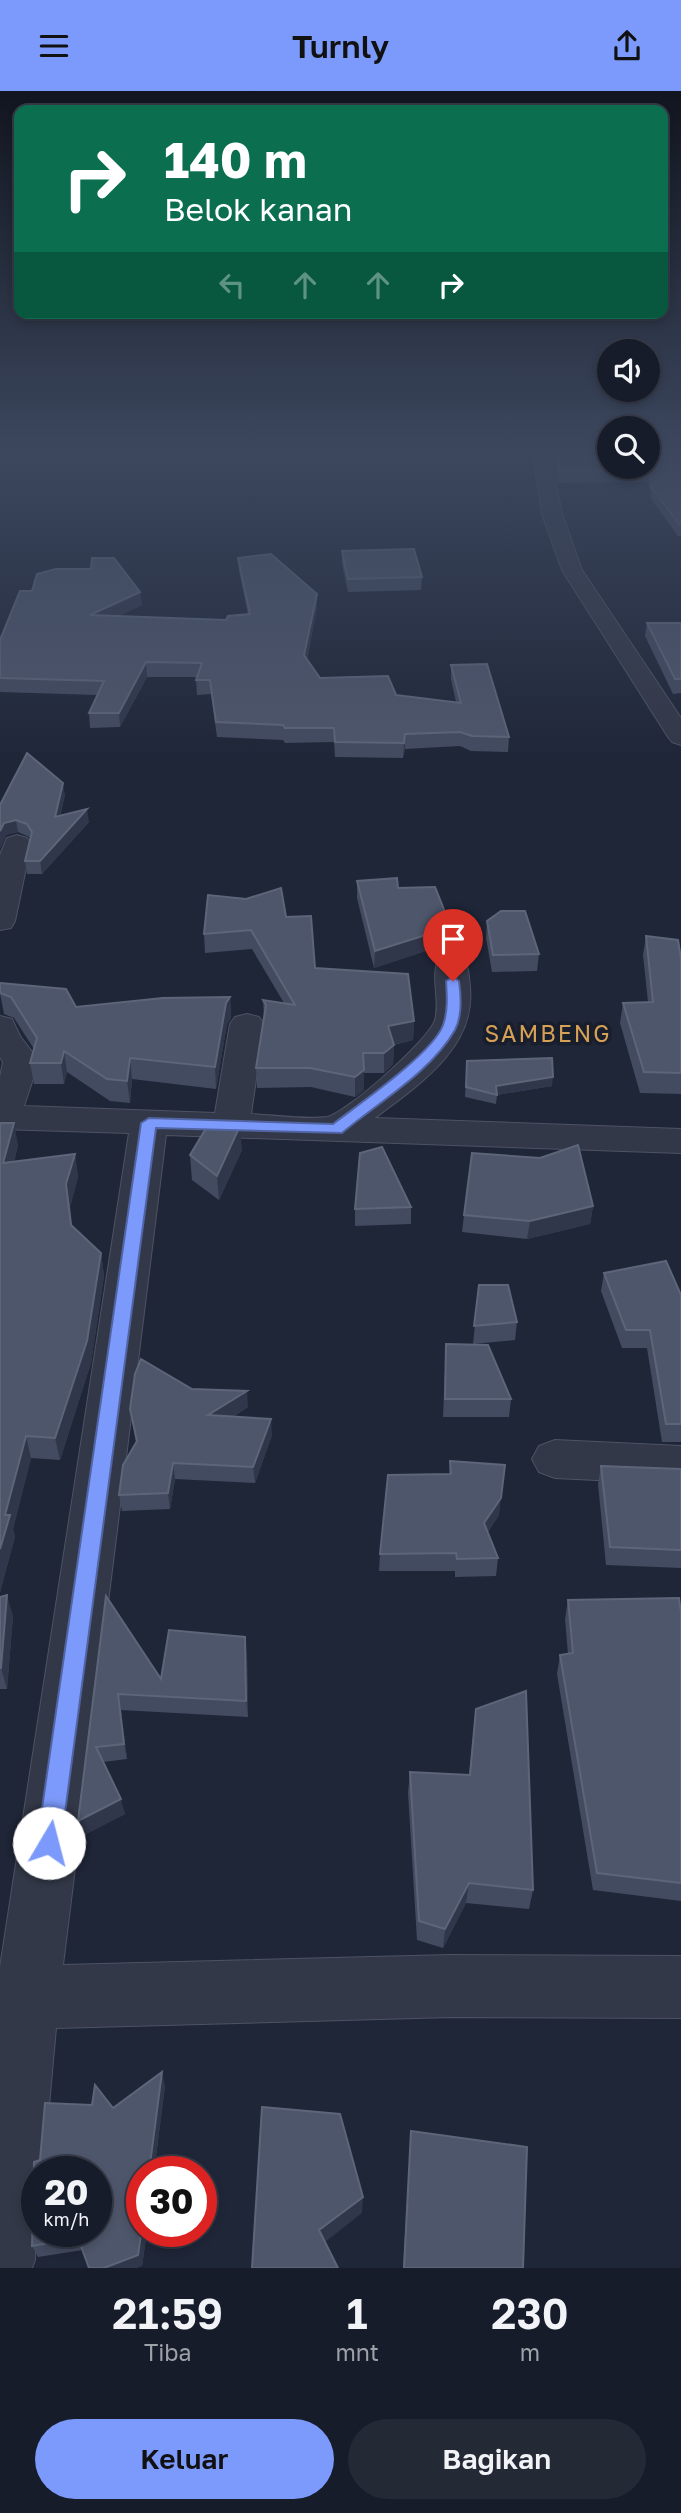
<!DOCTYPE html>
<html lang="id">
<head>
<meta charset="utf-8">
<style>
  body { margin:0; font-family:"Golos Text",sans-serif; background:#242936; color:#f1f3f6; height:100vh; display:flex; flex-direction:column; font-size:26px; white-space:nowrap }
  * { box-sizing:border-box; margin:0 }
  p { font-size:23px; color:#9ea1a8 }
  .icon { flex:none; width:38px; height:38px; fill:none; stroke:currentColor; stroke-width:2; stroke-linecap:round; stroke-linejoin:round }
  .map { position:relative; height:2177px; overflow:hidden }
  .side { display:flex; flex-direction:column; background:#171c2a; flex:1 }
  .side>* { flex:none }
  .banner { position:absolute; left:14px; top:14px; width:654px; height:214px; border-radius:14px; box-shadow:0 4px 10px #0003,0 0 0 2px #363a47; background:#0b6e4f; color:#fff; overflow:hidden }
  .tools { position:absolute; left:597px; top:248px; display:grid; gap:14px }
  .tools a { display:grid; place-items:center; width:63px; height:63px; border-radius:50%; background:#171c2a; box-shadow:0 4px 10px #0003,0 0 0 2px #363a47; font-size:35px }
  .speed { position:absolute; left:21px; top:2065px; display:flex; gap:14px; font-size:35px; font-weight:700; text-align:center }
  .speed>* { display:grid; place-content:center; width:91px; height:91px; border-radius:50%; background:#171c2a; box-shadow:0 4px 10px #0003,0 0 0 2px #363a47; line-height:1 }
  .speed small { font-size:18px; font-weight:400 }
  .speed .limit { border:10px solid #d22; background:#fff; color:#111 }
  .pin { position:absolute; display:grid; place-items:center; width:60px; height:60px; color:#fff; margin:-72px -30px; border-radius:50% 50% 50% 0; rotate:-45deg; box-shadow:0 0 7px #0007 }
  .pin .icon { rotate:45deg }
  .me { position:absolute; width:77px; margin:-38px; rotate:8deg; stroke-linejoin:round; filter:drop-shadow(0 0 5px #0008) }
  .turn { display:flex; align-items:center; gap:24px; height:147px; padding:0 35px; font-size:32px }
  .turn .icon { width:91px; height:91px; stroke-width:2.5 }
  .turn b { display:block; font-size:49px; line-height:60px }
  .lanes { display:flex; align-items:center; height:66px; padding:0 35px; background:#0003; justify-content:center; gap:35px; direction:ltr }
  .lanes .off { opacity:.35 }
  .eta { display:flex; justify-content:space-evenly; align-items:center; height:119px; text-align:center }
  .eta b { font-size:42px; font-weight:600; line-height:49px }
  .primary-button { display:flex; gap:14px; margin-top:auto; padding:14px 35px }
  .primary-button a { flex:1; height:80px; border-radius:42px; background:#7c9afb; color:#111; font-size:28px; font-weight:600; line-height:80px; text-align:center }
  .primary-button a+a { background:#242936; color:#f1f3f6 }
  header { display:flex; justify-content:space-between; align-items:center; height:91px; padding:0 35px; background:#7c9afb; color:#111; font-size:32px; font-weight:600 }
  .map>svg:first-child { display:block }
</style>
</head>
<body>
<header><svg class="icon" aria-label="menu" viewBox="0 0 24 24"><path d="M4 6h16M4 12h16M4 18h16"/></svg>Turnly<svg class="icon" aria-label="share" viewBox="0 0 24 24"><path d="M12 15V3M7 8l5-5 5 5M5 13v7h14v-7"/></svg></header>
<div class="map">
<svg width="681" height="2177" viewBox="0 0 681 2177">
  <rect width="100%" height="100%" fill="#1f2638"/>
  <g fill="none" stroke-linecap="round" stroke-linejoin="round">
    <!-- minor casing -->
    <g stroke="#4d5363" stroke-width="2">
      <path id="minor" d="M533 364H550L562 423 582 479 681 627V654L672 651 668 646 562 479 542 423Z
        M17 744 27 747 31 753 15 830 11 837 0 839V764L7 747Z
        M451 863 462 866C469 875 469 886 470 897 476 957 417 995 375 1027L681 1038V1062L166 1044 63 1874 451 1864 681 1865V1927L451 1926 56 1937 43 2081H37L35 2169 32 2177H0V1876L129 1042 0 1038V986L3 971 0 966V925L12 928 20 945 39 970 24 1015 215 1022 230 933 235 926 247 923 259 926 264 933 251 1023C275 1024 304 1029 327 1026 345 1023 429 949 435 929 441 910 429 882 440 866Z
        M555 1349 681 1355V1393L555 1387 539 1381 532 1368 539 1355Z"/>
    </g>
    <!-- minor -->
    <use href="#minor" fill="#333848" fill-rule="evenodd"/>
  </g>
  <!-- wall -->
  <path fill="#434b60" d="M553 364H681V445H678L651 408 649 391 558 392Z
    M342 460 422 486 421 499 348 501 342 473Z
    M238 467 317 516 307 568 320 587 396 604 456 611 451 588V574L509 646 508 661 471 660 460 655 405 658 403 667 335 666 334 651 285 652 283 649 217 646 211 603 197 604 196 589 197 586H147L120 636 90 637 89 622 97 604 0 601V549L140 501 142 514 119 525 226 529 248 523 239 480Z
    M647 532H681V602L673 603 645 545Z
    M65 704 60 725 89 731 42 783H27L25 770 30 747 29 746 18 741 6 744 0 758V714Z
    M357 790 398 797 451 836 450 852 374 877 357 807Z
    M286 826 315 877 414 930 413 949 394 954 393 973 384 982H364V999L355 1006 311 996 257 997 256 977 264 926 263 909 284 912 252 858 205 862 204 843Z
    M487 830 539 863 537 880 492 881 486 847Z
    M646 845 681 867V1003L640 1002 620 932 623 912 648 911 643 864Z
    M0 902 76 916 230 906 231 927 227 933 216 998 132 988 130 1012 110 1010 67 981 64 993H34L30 972 34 958 14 927 4 923Z
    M467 970 552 995 497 1004 496 1013 465 1006Z
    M0 1032 18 1054 14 1071 75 1063 78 1086 70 1116 72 1135 101 1162 104 1185 91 1272 60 1369 31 1367 13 1438 15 1446 0 1501Z
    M242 1059 219 1109 192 1089 190 1064Z
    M593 1115 590 1133 527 1148 462 1141 464 1124Z
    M411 1116V1133L355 1135V1118Z
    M604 1182 681 1204V1351H662L647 1257H622L601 1200Z
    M479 1194 517 1231 515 1249 473 1253Z
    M446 1253 511 1308 509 1326H443Z
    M192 1298 248 1316 233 1326 272 1344 255 1392 175 1388 170 1418 122 1420 119 1404 136 1351 130 1318Z
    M450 1370 499 1424 488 1441 498 1467 496 1485 455 1486V1480H379L380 1463 449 1383Z
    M601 1375 681 1378V1477L606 1474 598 1393Z
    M106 1505 161 1588 247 1562 248 1626 121 1619 127 1668 103 1671 125 1723 82 1745Z
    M0 1506 13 1525 7 1598H0Z
    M568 1509 681 1521V1810L593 1799 557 1583 560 1564 568 1563 565 1528Z
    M476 1618 533 1799 529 1818 466 1812 443 1857 417 1849 408 1702 410 1681 469 1684Z
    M165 1995 154 2081H142V2140H147L142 2175 83 2159 38 2166 32 2155 113 2017Z
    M411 2040 523 2177H403Z"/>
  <!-- shaded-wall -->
  <path fill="#30374b" d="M140 501 142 514 91 538 90 524Z
    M317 503V516L304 579V564Z
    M146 571 147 586 120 636 119 622Z
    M405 643V658L403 667 404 652Z
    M63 692 65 704 57 739 55 726Z
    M87 718 89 731 42 783 40 770Z
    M16 729 18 741 6 744 0 758V740L4 732Z
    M451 836 450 852 374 877 375 860Z
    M230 906 231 927 227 933 216 998 215 976 226 912Z
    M414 930 413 949 388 955V935Z
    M394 954 393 973 384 982V962Z
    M64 960 67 981 64 993 61 972Z
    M130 967 132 988 130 1012 127 990Z
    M364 979V999L355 1006V986Z
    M553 986 552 995 497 1004 496 995Z
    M14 1032 18 1054 8 1094 3 1072Z
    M240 1035 242 1059 219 1109 217 1085Z
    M75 1063 78 1086 70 1116 75 1157 66 1093Z
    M593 1115 590 1133 527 1148 530 1130Z
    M101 1162 104 1185 91 1272 60 1369 55 1347Z
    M247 1300 248 1316 209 1341 208 1324Z
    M271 1328 272 1344 255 1392 253 1376Z
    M26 1345 31 1367 13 1438 15 1446 0 1501V1458L5 1424Z
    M173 1372 175 1388 170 1418 168 1402Z
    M501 1407 499 1424 482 1450 484 1432Z
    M7 1504 13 1525 7 1598 1 1577Z
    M245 1546 247 1562 248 1626 246 1610Z
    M118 1603 121 1619 127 1668 124 1653Z
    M121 1708 125 1723 82 1745 78 1730Z
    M469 1792 466 1812 443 1857 445 1838Z
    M162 1981 165 1995 154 2081H149Z
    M363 2106 362 2122 320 2155 319 2139Z
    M142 2140H147L142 2175 137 2177H104Z"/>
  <!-- building -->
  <path fill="#4e566b" stroke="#5d6579" stroke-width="2" fill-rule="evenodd" d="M556 364H609V376H648V364H681V433H679L652 397 650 380 559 381Z
    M414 458 422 486 348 488 342 460Z
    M271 463 317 503 304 564 320 587 388 585 396 604 461 612 451 574 487 573 509 646 472 645 460 641 405 643 404 652 335 651 334 637H285L283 634 216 631 210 589H196L202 572 146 571 119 622H89L104 590 0 587V549L20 500H32L37 483 56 478H91L92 467H114L140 501 90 524 226 529 228 525 250 523 238 467Z
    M647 532H681V588H675Z
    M27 662 63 692 55 726 87 718 40 770H25L32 741 27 733 16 729 4 732 0 740V714Z
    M397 787 398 797 435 796 451 836 375 860 357 790Z
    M281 797 286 826 311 825 315 877 408 883 414 930 388 935 394 954 384 962H363L364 979 355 986 310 977H256L266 914 263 909 295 914 251 839 204 843 208 804 246 808Z
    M501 820H525L539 863 493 864 487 830Z
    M646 845 678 849 681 867V982L644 981 623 912 653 911Z
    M0 892 66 898 76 916 163 907 230 906 226 912 215 976 130 967 127 990 107 988 64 960 61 972H30L37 947 11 906 0 902Z
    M552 967 553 986 496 995 497 1004 466 996 467 970Z
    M0 1032H14L3 1072 75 1063 66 1093 71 1134 101 1162 87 1250 55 1347 26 1345 5 1424H10L0 1458Z
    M208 1034 240 1035 217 1085 190 1064Z
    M578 1054 593 1115 530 1130 464 1124 472 1062 540 1067Z
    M382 1056 411 1116 355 1118 360 1062Z
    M666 1170 681 1204V1333H666L650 1239H626L604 1182Z
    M479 1194H508L517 1231 474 1235Z
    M446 1253 488 1254 511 1308H445Z
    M141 1268 192 1298 247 1300 208 1324 271 1328 253 1376 173 1372 168 1402 119 1404 123 1374 137 1350 130 1318 135 1283Z
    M450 1370 505 1374 501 1407 484 1432 498 1467 457 1468 456 1462 380 1463 388 1384 451 1383Z
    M601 1375 681 1378V1459L610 1456Z
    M7 1504 1 1577H0V1506Z
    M106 1505 161 1588 169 1539 245 1546 246 1610 118 1603 124 1653 96 1656 121 1708 78 1730Z
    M679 1507 681 1521V1792L597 1782 560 1564 573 1562 568 1509Z
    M526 1600 533 1799 469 1792 445 1838 419 1830 410 1681 470 1684 476 1618Z
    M162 1981 149 2081H142V2137L138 2164 104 2177H89L78 2147 32 2155 34 2071 40 2069 45 2012 92 2014 95 1994 113 2017ZM37 2081H96V2140H37Z
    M262 2016 340 2023 363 2106 319 2139 338 2177H252Z
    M411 2040 527 2056 523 2177H404Z"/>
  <!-- sky -->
  <linearGradient id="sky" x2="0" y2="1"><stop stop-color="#11151f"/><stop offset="0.54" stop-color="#3c475e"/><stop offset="1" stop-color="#3c475e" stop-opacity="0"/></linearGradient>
  <rect width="681" height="668" fill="url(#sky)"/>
  <!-- route -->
  <path fill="#7c9afb" stroke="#5164a3" stroke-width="2" d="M453 886 459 890C461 904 462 926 455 939 431 981 379 1011 342 1042L156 1037 61 1752 57 1761 49 1764 41 1761 37 1752 141 1032 149 1027 333 1033C359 1013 433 962 443 934 448 920 447 904 446 890Z"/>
  <g text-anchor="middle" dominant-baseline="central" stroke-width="7" stroke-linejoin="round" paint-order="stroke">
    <!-- quarter labels -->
    <g font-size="23" letter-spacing="2" fill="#d6a157" stroke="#181e2c">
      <text x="548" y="942">SAMBENG</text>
    </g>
  </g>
</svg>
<div class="tools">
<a><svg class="icon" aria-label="sound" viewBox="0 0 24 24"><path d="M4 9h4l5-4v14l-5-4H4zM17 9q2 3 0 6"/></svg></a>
<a><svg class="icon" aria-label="search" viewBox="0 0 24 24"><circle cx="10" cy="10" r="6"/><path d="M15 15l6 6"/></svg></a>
</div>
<div class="speed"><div>20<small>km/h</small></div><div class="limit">30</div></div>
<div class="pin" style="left:453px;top:890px;background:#d93025"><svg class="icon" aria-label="arrive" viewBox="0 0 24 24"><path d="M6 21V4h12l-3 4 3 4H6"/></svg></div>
<svg class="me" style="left:49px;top:1752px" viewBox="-20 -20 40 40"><circle r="19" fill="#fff"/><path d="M0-13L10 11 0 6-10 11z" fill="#7c9afb"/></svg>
<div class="banner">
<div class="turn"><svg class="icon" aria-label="right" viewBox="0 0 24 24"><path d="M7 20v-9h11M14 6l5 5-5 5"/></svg><div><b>140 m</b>Belok kanan</div></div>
<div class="lanes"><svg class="icon off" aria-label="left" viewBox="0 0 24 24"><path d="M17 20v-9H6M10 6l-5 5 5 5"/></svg><svg class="icon off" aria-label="ahead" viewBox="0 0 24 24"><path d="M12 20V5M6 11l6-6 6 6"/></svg><svg class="icon off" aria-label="ahead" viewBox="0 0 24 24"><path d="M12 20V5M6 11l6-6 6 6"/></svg><svg class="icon" aria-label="right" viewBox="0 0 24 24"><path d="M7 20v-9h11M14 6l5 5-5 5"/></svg></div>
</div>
</div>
<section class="side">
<div class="eta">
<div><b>21:59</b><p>Tiba</p></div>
<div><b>1</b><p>mnt</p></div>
<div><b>230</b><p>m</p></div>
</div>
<div class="primary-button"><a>Keluar</a><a>Bagikan</a></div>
</section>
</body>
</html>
